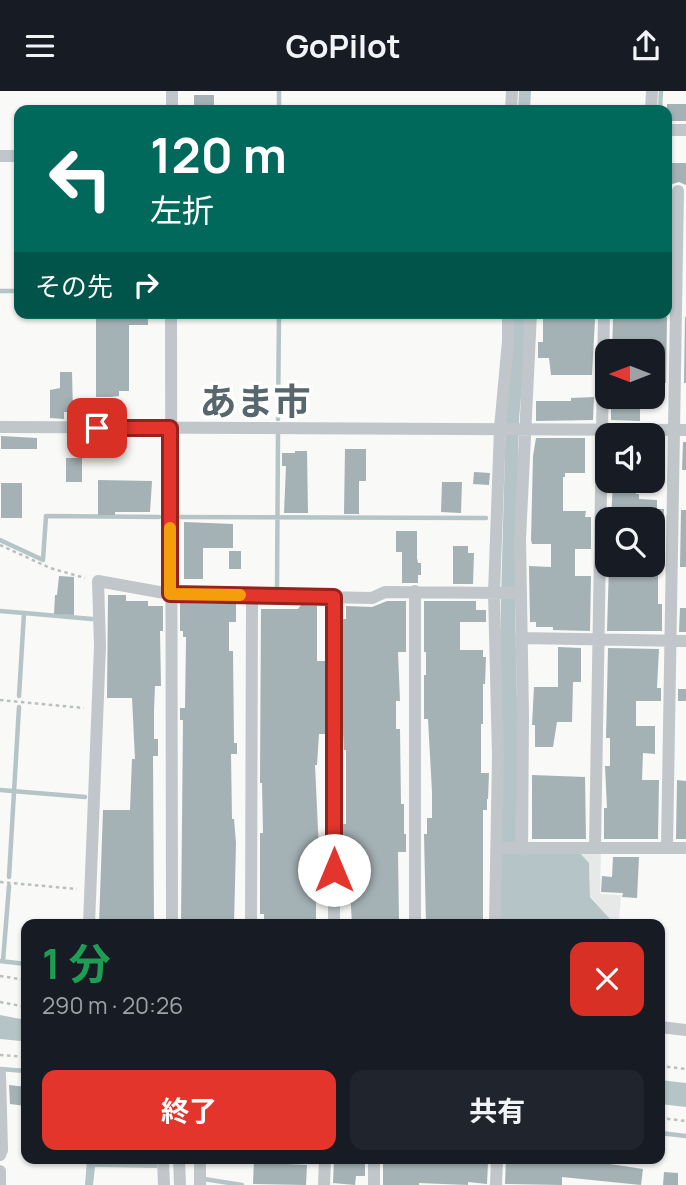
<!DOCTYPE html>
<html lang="ja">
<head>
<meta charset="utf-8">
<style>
  body { margin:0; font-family:Manrope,"Noto Sans JP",sans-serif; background:#20242c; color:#f1f3f6; height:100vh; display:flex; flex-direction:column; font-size:26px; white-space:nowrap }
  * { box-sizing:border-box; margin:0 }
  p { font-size:23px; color:#9ea1a6 }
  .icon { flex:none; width:38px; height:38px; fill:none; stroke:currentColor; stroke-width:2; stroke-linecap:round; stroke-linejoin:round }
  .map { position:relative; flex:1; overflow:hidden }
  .drawer { position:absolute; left:21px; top:828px; width:644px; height:245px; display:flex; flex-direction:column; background:#171b24; border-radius:14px; box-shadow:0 2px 5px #0004 }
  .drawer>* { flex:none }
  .top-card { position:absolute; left:14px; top:14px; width:658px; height:214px; border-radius:14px; box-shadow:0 2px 5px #0004; background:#00695c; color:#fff; overflow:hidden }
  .needle { width:46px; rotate:270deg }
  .tools { position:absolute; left:595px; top:248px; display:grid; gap:14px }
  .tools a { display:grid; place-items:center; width:70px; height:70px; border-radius:14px; background:#171b24; box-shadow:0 2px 5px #0004; font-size:35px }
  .pin { position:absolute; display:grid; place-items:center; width:60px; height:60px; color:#fff; margin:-30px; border-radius:14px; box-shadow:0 4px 10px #0006 }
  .me { position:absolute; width:77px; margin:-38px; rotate:0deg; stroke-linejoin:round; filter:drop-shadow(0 0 5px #0008) }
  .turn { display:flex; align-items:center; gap:24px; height:147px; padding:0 21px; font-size:32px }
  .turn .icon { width:91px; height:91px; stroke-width:2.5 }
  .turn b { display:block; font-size:49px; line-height:60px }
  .then { display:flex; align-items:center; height:66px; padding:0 21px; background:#0003; gap:14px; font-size:26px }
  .round { display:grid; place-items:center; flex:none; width:74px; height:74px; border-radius:14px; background:#20242c }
  .headline { display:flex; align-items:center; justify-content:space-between; height:119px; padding:0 21px }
  h1 { font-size:42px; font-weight:700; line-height:52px; color:#1e9e55 }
  .cta { display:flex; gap:14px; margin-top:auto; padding:14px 21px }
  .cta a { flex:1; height:80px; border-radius:14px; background:#e3352c; color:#fff; font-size:28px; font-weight:700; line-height:80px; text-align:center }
  .cta a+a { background:#20242c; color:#f1f3f6 }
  header { display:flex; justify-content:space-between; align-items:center; height:91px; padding:0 21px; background:#171b24; font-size:32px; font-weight:700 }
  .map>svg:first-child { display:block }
</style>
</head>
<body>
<header><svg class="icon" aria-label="menu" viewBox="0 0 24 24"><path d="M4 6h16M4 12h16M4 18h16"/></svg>GoPilot<svg class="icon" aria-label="share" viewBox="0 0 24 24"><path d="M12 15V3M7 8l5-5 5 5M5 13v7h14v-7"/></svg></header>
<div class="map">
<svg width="686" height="1094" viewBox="0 0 686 1094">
  <rect width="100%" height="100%" fill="#f9f9f7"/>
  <!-- built -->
  <path fill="#e7e9e8" d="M579 761 601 763 600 803 621 804 619 833H610V828L590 805 589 772Z"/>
  <!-- water -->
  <path fill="#b5c5c7" d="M519 0H531L530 19H518Z
    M513 222H525L524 274 519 328 515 509 518 662 516 763 579 761 589 772 590 806 610 828V833H500L501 508 506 323Z
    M0 924 26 929V952L21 950 0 948Z
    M660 989 686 992V1016L660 1013Z
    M87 1068H157V1077L95 1076 93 1094H85Z"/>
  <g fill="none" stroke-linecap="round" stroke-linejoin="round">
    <!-- stream -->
    <path stroke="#b5c5c7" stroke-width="4.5" d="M279 19V0
      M660 19 661 0
      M0 200H19
      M278 328 279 222
      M177 426 486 427
      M0 449 43 469 46 425 159 426
      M277 497 278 344
      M0 520 24 522 19 605
      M24 522 92 528
      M0 699 85 706
      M9 786 19 616
      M0 870 26 873
      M3 870 9 795
      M0 978 26 980
      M660 1042 686 1045
      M204 1088 242 1094"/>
  </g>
  <!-- building -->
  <path fill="#a4b1b5" d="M194 4H214V19H194Z
    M667 13H686V30H667Z
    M672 72H686V94L679 91 669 94Z
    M96 222H148V234H129V300H119V305L111 306H96Z
    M543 222H568V226L595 228 592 284H551L549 267H538V251H543Z
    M647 222H662V226H667L666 292H653V261H612L613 228H647Z
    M685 226H686V292H684Z
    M60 281H72L73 321H64V328L50 327V299L60 297Z
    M594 306 593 329 536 330V310H571V307Z
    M611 306H640V330L611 329Z
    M1 345 37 347V358H1Z
    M536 347H585V382H565V386H563V420H586L585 426H591V458H575V485H591L590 540 553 539V536H536V531H530L529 475 551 476V453H532L531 449 533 365Z
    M653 351H665V379H653Z
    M683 351H686V379H682Z
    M345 358H366V390H359V423H344Z
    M295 360H307L308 422H284L286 375H282V362H295Z
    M66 367H82V391H66Z
    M474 381 490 382 489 394 473 393Z
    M98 389 152 390 150 421H115V424H98Z
    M613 390H636V403H639V408L657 409V418H664L663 476H658V513H662V540H607L609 474H653V429H611Z
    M442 391H462L461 422 441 421Z
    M1 392H22V427H1Z
    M681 419H686V476H680Z
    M184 431 233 433V457H203V488H184Z
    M396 440H417V467L418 472H421V484H418V492H402V461H396Z
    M453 455H468V462H474L473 493H453Z
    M229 460H241V478H229Z
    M59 485 74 486V524L54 523 55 504H57Z
    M108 504H126V510H148V515H163V540H160L161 595H155L154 619V648H158V665H153L154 833H99L103 719H130L132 668H135L132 607H107Z
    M387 510H406V561H398L400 610H396V638H400L401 713H404V743H406V761H398L399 830H390V833H352L350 800H343V733H346V659H344L343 643V528H346V515L372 516Z
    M424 510H476V519H486V531H460V559H483V566H486L485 593H483V633H481V682H489L488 708H487V719H483V833H426L424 743H427V727H432V701L428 628H424V584H426V561H424Z
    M180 512 236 513V531H229V560H233L234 652H237V663H231L232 728H234L236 752 234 833H181L183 629H180V617H185L186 550V546H183V540H180Z
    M301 514 317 515V570H325V643H319L317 674H315L319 761H311V784H313V805H316V828H312V833H264V823H260V742H263L262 692H260L261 518H298Z
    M680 517H686V541H679Z
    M558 556 581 557V591H573L572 631H557L553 656H535V634H532L534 596H558Z
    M608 557 659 558 657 597H661V610H636V635H655V663L643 662 642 689H659L658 748H604V717H607L605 675H610V647H606Z
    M678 598H686V610H678Z
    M532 684 585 686 586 748H532Z
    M677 689 686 690V748H676Z
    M613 766H639L637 807 622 806 623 802 601 801 602 785 612 786Z
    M9 994 26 996V1015L10 1013Z
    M254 1068H269V1072L307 1074 306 1094 253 1093Z
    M334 1068H365V1085H356L355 1094 333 1092Z
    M383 1068H468L467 1070 488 1072 487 1093 468 1091V1094L419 1092V1094H383Z
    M506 1068H603V1072L643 1078 641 1094 562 1086V1094L505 1093Z
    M664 1081 678 1082V1094H663Z"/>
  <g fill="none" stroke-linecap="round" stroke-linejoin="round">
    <!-- path -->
    <path stroke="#babfc1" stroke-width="2.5" stroke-dasharray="3.5 3.5" stroke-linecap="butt" d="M0 454 50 477 85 487
      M0 609 84 617
      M0 791 77 798
      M0 885 26 889
      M0 911 26 916
      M0 964 26 966
      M660 975 686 978
      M660 1027 686 1030"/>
    <!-- minor -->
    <path stroke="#c0c6c9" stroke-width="12" d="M172 19V0
      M511 19 512 0
      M651 19 652 0
      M667 39H686
      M0 65H19
      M171 222 172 833
      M0 336 686 339
      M415 500V833
      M334 506V833
      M521 547 686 550
      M595 756 604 222
      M667 756 678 100
      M497 757H686
      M522 758 523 624 520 448 531 222
      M89 833 100 555 98 490 170 503 372 507 385 501 520 502
      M251 833 252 504
      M495 833 498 665 494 502 500 337 508 250V222
      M660 936 686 939
      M0 983 2 1059 0 1064
      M163 1068 164 1094
      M179 1068 180 1094
      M0 1080V1094
      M200 1094V1068
      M324 1094 325 1068
      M374 1094V1068
      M496 1094 497 1068"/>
  </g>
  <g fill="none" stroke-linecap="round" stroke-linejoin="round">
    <!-- route casing -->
    <g stroke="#94221d" stroke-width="18">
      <path id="route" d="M97 337H170V503L334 506V779"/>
    </g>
    <!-- route -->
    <use href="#route" stroke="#e3352c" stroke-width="12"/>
    <!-- slow -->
    <path stroke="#f59e0b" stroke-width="12" d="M170 437V503L240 504"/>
  </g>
  <g text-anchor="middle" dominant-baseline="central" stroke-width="7" stroke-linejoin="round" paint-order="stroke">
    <!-- town labels -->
    <g font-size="37" font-weight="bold" fill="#56676d" stroke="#fff">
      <text x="255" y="310">あま市</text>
    </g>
  </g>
</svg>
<div class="tools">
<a><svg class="needle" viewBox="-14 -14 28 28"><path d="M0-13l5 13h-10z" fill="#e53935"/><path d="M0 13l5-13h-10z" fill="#9ea1a6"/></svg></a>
<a><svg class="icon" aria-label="sound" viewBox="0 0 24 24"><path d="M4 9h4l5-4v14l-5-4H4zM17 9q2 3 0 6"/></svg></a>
<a><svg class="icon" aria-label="search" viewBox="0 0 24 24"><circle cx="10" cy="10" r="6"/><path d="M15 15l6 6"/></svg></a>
</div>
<div class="pin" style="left:97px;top:337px;background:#d93025"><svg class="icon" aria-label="arrive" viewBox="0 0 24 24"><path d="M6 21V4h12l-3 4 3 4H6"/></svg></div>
<svg class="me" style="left:334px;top:779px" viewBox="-20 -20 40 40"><circle r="19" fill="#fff"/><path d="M0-13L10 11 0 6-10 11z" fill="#e3352c"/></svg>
<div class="top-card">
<div class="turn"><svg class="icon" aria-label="left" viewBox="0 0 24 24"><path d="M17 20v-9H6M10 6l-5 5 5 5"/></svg><div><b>120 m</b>左折</div></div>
<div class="then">その先<svg class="icon" aria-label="right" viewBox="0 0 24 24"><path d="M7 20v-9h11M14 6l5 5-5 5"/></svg></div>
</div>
<section class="drawer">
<div class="headline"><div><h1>1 分</h1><p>290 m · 20:26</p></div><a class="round" style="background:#d93025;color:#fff"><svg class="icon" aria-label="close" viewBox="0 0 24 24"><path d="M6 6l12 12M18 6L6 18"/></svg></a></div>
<div class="cta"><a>終了</a><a>共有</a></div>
</section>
</div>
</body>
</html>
